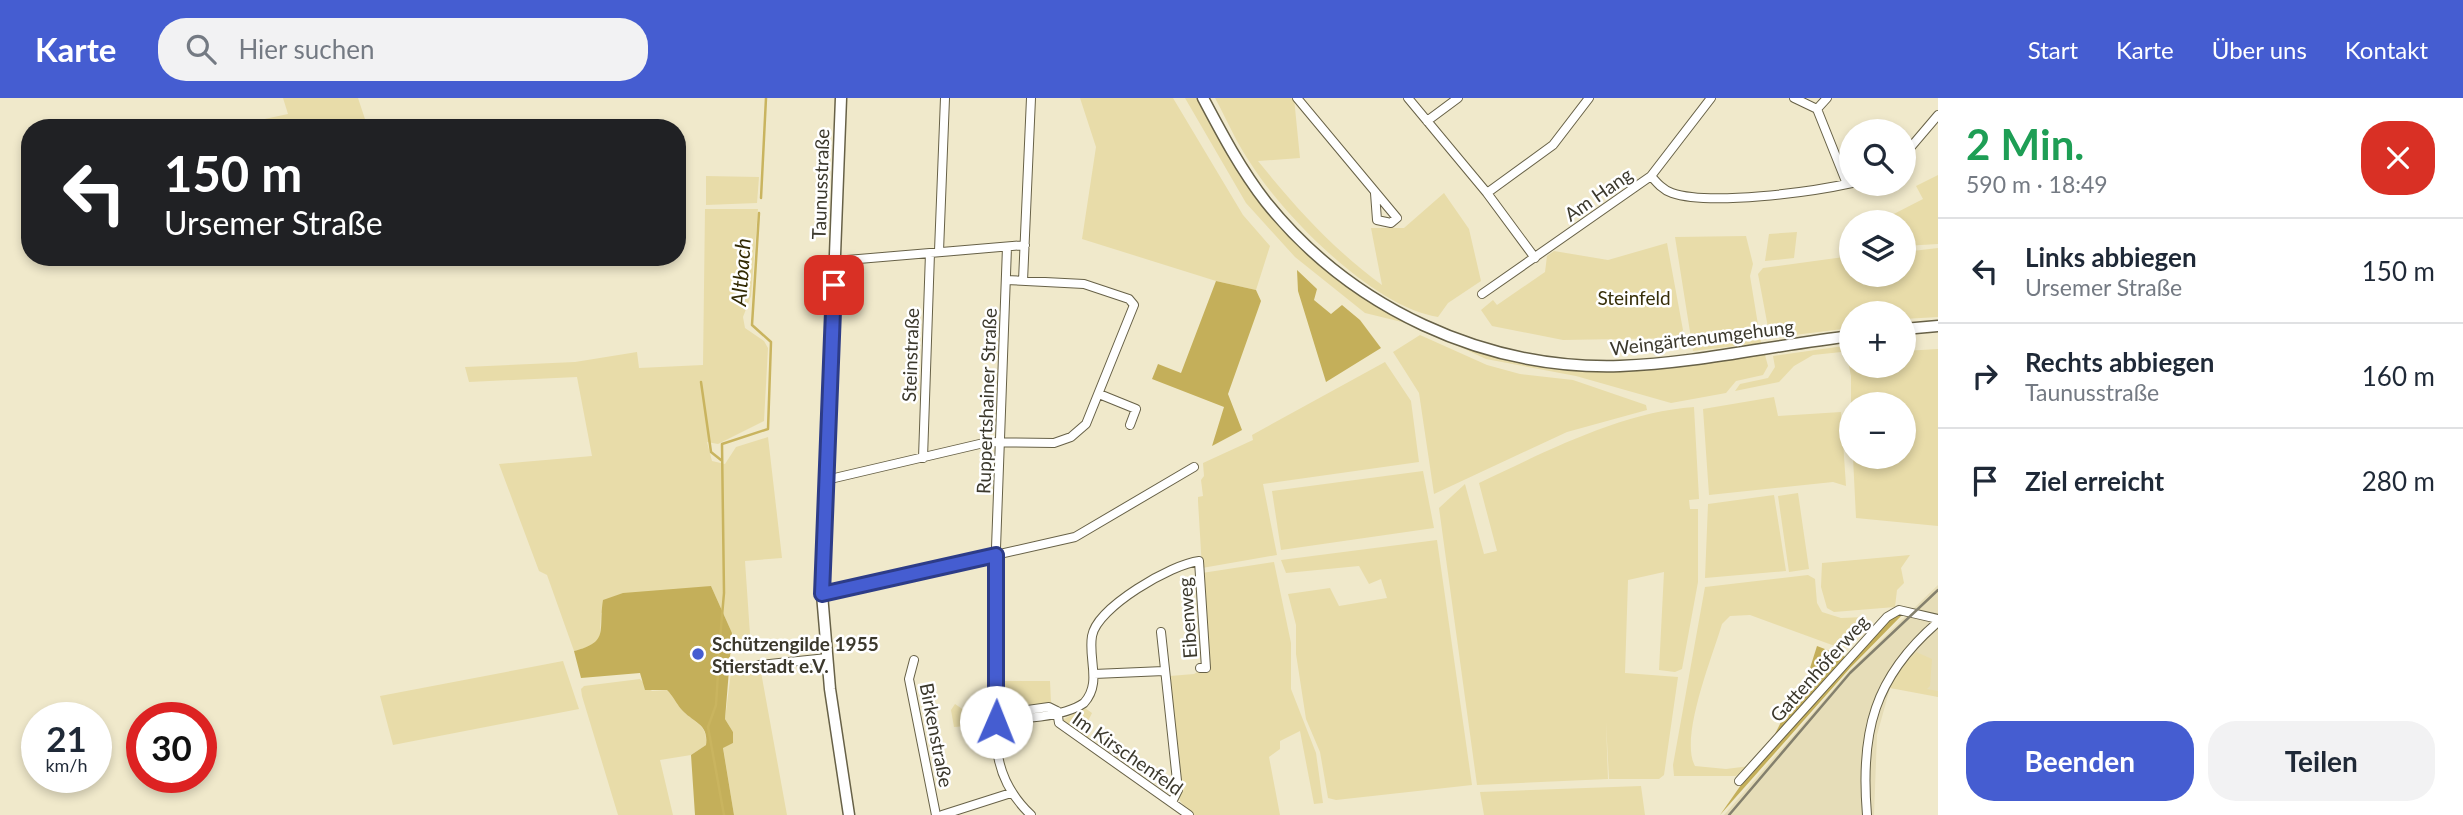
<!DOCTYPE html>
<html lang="de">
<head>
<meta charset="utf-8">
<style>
  body { margin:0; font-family:Lato,sans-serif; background:#f2f2f3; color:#1f2937; height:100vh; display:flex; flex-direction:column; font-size:26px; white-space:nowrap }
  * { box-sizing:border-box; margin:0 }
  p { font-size:23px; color:#747a83 }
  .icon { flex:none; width:38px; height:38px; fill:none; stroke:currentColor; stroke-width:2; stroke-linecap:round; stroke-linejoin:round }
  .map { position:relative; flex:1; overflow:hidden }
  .details { display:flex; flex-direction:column; background:#fff; width:525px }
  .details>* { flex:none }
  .banner { position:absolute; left:21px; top:21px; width:665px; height:147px; border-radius:28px; box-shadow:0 4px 10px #0003; background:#202124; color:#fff; overflow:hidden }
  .fabs { position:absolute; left:1839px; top:21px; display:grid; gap:14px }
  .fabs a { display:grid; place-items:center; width:77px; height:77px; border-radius:50%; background:#fff; box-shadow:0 4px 10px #0003; font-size:35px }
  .speed { position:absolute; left:21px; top:604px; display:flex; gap:14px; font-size:35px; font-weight:700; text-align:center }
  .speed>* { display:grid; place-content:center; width:91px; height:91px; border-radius:50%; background:#fff; box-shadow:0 4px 10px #0003; line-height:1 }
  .speed small { font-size:18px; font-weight:400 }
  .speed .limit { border:10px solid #d22; background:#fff; color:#111 }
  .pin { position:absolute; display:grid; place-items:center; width:60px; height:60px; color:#fff; margin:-30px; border-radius:14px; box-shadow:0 4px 10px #0006 }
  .me { position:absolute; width:77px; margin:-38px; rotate:1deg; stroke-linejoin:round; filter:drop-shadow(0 0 5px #0008) }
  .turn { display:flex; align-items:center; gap:24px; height:147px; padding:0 28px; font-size:32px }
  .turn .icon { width:91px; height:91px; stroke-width:2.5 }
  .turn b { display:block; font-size:49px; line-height:60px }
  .round { display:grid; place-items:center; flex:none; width:74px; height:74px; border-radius:28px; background:#f2f2f3 }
  .headline { display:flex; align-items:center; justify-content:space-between; height:119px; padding:0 28px }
  h1 { font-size:42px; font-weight:700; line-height:52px; color:#1e9e55 }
  .cta { display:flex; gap:14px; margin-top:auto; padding:14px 28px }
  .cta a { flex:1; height:80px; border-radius:28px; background:#455dd1; color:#fff; font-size:28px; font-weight:700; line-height:80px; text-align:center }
  .cta a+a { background:#f2f2f3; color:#1f2937 }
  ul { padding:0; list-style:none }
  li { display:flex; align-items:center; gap:21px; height:105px; padding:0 28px; border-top:2px solid #e0e1e3 }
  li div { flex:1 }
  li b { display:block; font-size:26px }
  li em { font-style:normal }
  header { display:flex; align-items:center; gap:42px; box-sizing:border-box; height:98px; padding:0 35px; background:#455dd1; color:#fff }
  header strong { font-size:33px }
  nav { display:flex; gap:38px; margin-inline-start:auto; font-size:24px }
  .search { width:490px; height:63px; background:#f2f2f3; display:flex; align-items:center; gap:18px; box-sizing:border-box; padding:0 24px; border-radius:28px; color:#747a83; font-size:26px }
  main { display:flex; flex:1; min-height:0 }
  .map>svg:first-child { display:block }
</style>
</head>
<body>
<header>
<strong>Karte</strong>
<div class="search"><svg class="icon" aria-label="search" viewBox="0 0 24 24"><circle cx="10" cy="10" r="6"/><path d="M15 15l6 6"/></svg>Hier suchen</div>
<nav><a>Start</a><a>Karte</a><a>Über uns</a><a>Kontakt</a></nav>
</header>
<main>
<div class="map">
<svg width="1938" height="717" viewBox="0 0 1938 717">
  <rect width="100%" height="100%" fill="#f0e9cb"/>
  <!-- built -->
  <path fill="#e6ddb8" d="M1938 487V599L1927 594 1890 590 1877 637 1874 717H1724L1851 571Z"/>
  <!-- green -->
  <path fill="#e8dca9" d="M283 0H358L368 30H222L288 16Z
    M1080 0H1173L1243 117 1270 148 1256 192 1216 183 1082 141 1096 49Z
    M1185 0H1197C1220 41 1241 83 1271 119 1307 164 1360 193 1406 225L1365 215 1295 159 1246 105Z
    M1215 0H1294L1300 60 1258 63C1296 110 1333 151 1382 187L1371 130H1404L1444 95 1469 131 1481 183 1448 205 1438 219C1374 209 1285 120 1251 66 1237 46 1227 22 1215 0Z
    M1938 77V146L1904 148V124H1885L1884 121 1923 101 1916 88Z
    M706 78 759 79 757 105 706 107Z
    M705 111H758L751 198 743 219 745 230 764 243 768 250 764 323 718 346 707 344 712 363 725 366 736 349 768 339 782 460 745 463 751 551 732 535 711 488 601 515 600 542 593 548 574 553 547 477 539 473 499 366 592 358 577 279 469 284 465 269 575 264 637 254 639 270 703 267Z
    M1797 134 1794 160 1765 163 1769 136Z
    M1746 138 1753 166 1750 178 1761 245 1693 253 1675 139Z
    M1667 145 1683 232 1678 240 1563 242 1492 228 1481 212 1493 202 1497 207 1545 174 1547 158 1554 153 1608 162Z
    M1938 150V219L1904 221V215H1852L1851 230 1770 240 1758 176 1763 170 1851 158 1852 177H1860L1863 187 1884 182 1882 177H1904V154Z
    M1426 233 1576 273H1643L1765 257 1768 268 1763 277 1736 283 1726 295 1671 305 1576 278 1486 261Z
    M1420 237 1487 267 1520 276 1573 282 1646 307 1647 312 1567 334 1434 396 1419 295 1393 254Z
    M1851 247V253L1813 257 1794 268 1779 284 1735 293 1740 286 1768 280 1775 269 1773 258Z
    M1938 251V428L1856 420 1853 359H1904V306H1852L1851 332V278L1847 258 1851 257 1852 268H1904V253Z
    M1385 264 1411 303 1419 364 1263 386 1277 457 1202 470 1198 403V399L1203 398 1201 382 1204 378 1203 365 1253 342 1252 337Z
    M1774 299 1778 318 1841 314 1846 388 1833 384 1709 397 1703 311Z
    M1694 309 1699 401 1689 402 1690 411H1698V484L1682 571 1675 574 1659 572 1664 474 1628 482 1625 575 1678 579 1664 677 1659 681H1609L1606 624 1608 681 1477 687 1439 410 1465 386 1484 456 1497 453 1479 385C1545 354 1621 314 1694 309Z
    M1423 373 1434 430 1281 452 1272 393Z
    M1798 395 1809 471 1789 474 1778 398Z
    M1774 397 1786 473 1705 480 1708 406Z
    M1437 442 1472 687 1336 702 1328 700 1320 654 1306 621 1296 556V527L1288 496 1330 490 1339 508 1387 500 1381 481 1369 486 1359 468 1286 475 1281 462Z
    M1910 457 1901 470 1904 485 1897 492 1895 509 1834 514 1827 510 1821 489 1822 465Z
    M1274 464 1291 545V591L1316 655 1323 705 1314 706 1300 633 1280 643V651L1269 659 1280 717H1193L1180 703 1170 578 1194 576 1210 567 1202 475Z
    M1808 477 1815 481 1817 505 1822 514 1841 520 1865 519 1868 528 1843 551 1750 517 1730 518 1722 526C1713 557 1679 640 1695 668L1726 671 1750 668 1736 678H1674L1673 667 1705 489Z
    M1916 554 1932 561 1930 588 1927 591 1938 593V599L1890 590 1898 573Z
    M563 563 579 611 393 647 380 598Z
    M731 574H761L787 717H734L723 649 733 645V634L725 621Z
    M640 581 652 593 667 592C673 598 676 605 681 611 693 625 708 625 706 647L691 657 660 662 673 717H618L582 598 581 591 584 588Z
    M1004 583H1050L1051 605 1007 608 1004 606Z
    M955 606 980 623V627L954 629 951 612Z
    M1085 610 1092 615 1087 625 1089 643 1062 622Z
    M1641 688 1645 717H1484L1480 694Z"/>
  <!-- forest -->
  <path fill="#c4af5a" d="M1297 172 1317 191 1314 202 1331 216 1342 207 1360 222 1381 250 1326 284 1298 193Z
    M1216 183 1256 192 1261 203 1228 296 1242 332 1212 348 1224 309 1152 281 1158 266 1181 275Z
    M711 488 732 535 725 621 733 634V645L723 650 734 717H695L691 657 706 647C709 625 693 625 681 611 676 605 673 598 667 592H645L640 575 581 580 574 553C610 544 598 533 603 502L623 495Z
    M1900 516H1903L1850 570 1720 717 1771 644 1793 600 1804 589 1817 548 1851 561 1884 524Z"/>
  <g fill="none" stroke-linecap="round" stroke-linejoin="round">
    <!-- stream -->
    <path stroke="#c9b45f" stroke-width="2.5" d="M761 100 766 0
      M701 284 711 354 721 362
      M718 564 724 495 722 346 768 331 771 244 752 227 759 115
      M718 576 716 607 708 629 724 717"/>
    <!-- street casing -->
    <g stroke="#676147" stroke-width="10">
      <path id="street" d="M1297 0 1397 120 1391 125 1377 122 1375 95
        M1408 0 1487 95 1535 160
        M1794 0 1817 11 1847 86
        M1817 11 1827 0
        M1427 23 1458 0
        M1904 57 1938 17
        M1651 78C1657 85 1663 92 1672 95 1710 108 1811 94 1852 85
        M1487 95 1553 47 1589 0
        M1007 149 996 450 997 651C1000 678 1012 699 1031 717
        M939 153 945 0
        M835 163 1025 147
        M1023 183 1031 0
        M1482 196 1651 78 1711 0
        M1099 296 1136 311 1130 327
        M923 360 930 155
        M826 382 988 344 1054 345 1071 339 1086 326 1134 207 1129 201 1084 186 1006 182
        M822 496 1075 439 1194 369
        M1161 534 1178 692 1172 704
        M914 562 909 581 936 717
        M759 567 827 560
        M1094 576 1164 573
        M1057 613 1059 625 1189 717
        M998 616 1049 609 1057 613
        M997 617C1016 624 1065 618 1084 605 1102 585 1088 562 1092 538 1097 509 1172 466 1199 463L1206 570H1200
        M1739 683 1887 519 1899 512 1938 521
        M942 717 1011 695
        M1867 717C1860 634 1874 579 1938 524"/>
    </g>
    <!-- secondary casing -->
    <g stroke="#676147" stroke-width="13">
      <path id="secondary" d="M841 0 822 496 830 591 849 717
        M1203 0C1222 36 1241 72 1266 104 1351 210 1484 272 1620 268 1698 265 1774 247 1852 238
        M1904 231 1938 228"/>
    </g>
    <!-- street -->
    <use href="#street" stroke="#fff" stroke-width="8"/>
    <!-- secondary -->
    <use href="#secondary" stroke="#fff" stroke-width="10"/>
    <!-- rail -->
    <path stroke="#84806d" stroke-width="2.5" d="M1729 717 1850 575 1938 492"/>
  </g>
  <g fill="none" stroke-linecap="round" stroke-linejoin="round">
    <!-- route casing -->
    <g stroke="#2d3c88" stroke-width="18">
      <path id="route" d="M834 187 822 496 996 457V624"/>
    </g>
    <!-- route -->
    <use href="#route" stroke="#455dd1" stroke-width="12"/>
  </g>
  <!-- markers -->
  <circle fill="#455dd1" stroke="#fff" stroke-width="2.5" cx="698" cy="556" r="7"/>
  <g text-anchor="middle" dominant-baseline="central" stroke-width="5" stroke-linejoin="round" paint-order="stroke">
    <!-- street labels -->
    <g font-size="19" fill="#3b382c" stroke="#fff">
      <text transform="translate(820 86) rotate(-88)">Taunusstraße</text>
      <text transform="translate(1598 96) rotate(-35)">Am Hang</text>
      <text transform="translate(1702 239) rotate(-7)">Weingärtenumgehung</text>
      <text transform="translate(910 257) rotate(-88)">Steinstraße</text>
      <text transform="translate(986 303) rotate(-88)">Ruppertshainer Straße</text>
      <text transform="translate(1187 520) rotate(-94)">Eibenweg</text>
      <text transform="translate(1819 570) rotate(-48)">Gattenhöferweg</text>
      <text transform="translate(937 637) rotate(79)">Birkenstraße</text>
      <text transform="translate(1128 655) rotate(35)">Im Kirschenfeld</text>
    </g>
    <!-- park labels -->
    <g font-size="19" fill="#382f09" stroke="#fff">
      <text x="1634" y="199">Steinfeld</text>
    </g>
    <!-- poi labels -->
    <g font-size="19" font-weight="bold" fill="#3b382c" stroke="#fff" text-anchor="start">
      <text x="712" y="545">Schützengilde 1955<tspan x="712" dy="22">Stierstadt e.V.</tspan></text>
    </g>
    <!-- water labels -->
    <g font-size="21" font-style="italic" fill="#322a03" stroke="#fff">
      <text transform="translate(740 174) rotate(-86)">Altbach</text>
    </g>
  </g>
</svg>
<div class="fabs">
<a><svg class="icon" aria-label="search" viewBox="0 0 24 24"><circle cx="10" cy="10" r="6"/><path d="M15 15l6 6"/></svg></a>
<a><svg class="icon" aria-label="layers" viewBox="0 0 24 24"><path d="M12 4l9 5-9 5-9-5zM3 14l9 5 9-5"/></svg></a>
<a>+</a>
<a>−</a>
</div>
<div class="speed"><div>21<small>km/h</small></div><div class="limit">30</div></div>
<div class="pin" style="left:834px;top:187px;background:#d93025"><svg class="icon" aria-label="arrive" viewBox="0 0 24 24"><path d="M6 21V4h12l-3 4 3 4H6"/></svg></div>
<svg class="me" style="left:996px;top:624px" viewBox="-20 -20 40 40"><circle r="19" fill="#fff"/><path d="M0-13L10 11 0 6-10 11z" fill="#455dd1"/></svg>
<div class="banner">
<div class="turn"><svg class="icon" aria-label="left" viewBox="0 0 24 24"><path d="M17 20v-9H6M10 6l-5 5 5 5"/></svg><div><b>150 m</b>Ursemer Straße</div></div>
</div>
</div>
<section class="details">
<div class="headline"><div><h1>2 Min.</h1><p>590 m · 18:49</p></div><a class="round" style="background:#d93025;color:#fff"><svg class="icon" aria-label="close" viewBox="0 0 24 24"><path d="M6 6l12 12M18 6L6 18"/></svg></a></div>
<ul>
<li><svg class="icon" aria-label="left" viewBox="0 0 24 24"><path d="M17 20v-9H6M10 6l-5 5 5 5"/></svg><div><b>Links abbiegen</b><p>Ursemer Straße</p></div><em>150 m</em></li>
<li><svg class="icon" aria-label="right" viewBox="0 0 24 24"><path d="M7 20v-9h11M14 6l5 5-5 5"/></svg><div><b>Rechts abbiegen</b><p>Taunusstraße</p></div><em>160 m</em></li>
<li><svg class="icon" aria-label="arrive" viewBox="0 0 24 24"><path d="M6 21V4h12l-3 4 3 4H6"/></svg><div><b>Ziel erreicht</b></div><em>280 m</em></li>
</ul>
<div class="cta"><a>Beenden</a><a>Teilen</a></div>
</section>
</main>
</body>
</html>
